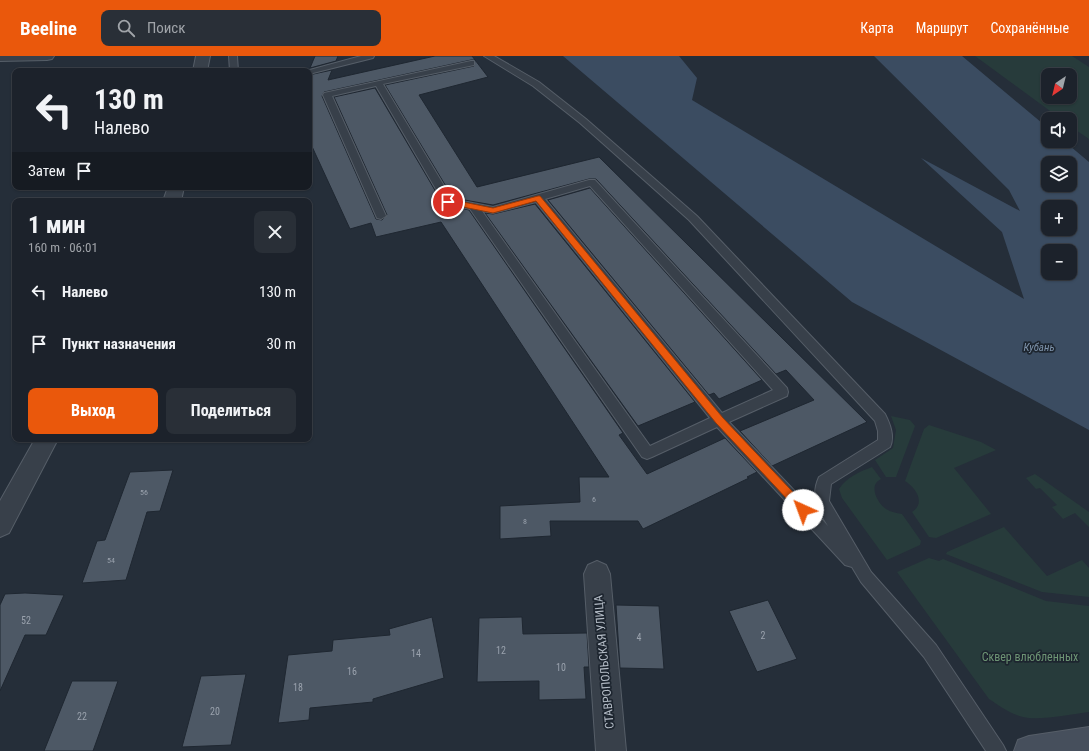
<!DOCTYPE html>
<html lang="ru">
<head>
<meta charset="utf-8">
<style>
  body { margin:0; font-family:"Roboto Condensed",sans-serif; background:#292f37; color:#f1f3f6; height:100vh; display:flex; flex-direction:column; font-size:15px; white-space:nowrap }
  * { box-sizing:border-box; margin:0 }
  p { font-size:13px; color:#a0a4a9 }
  .icon { flex:none; width:22px; height:22px; fill:none; stroke:currentColor; stroke-width:2; stroke-linecap:round; stroke-linejoin:round }
  .map { position:relative; flex:1; overflow:hidden }
  .side { position:absolute; left:12px; top:142px; width:300px; height:244px; display:flex; flex-direction:column; background:#1c222b; border-radius:8px; box-shadow:0 1px 3px #0004,0 0 0 1px #3a3f47 }
  .side>* { flex:none }
  .banner { position:absolute; left:12px; top:12px; width:300px; height:122px; border-radius:8px; box-shadow:0 1px 3px #0004,0 0 0 1px #3a3f47; background:#1c222b; color:#f1f3f6; overflow:hidden }
  .needle { width:26px; rotate:215deg }
  .fabs { position:absolute; left:1041px; top:12px; display:grid; gap:8px }
  .fabs a { display:grid; place-items:center; width:36px; height:36px; border-radius:8px; background:#1c222b; box-shadow:0 1px 3px #0004,0 0 0 1px #3a3f47; font-size:20px }
  .pin { position:absolute; display:grid; place-items:center; width:34px; height:34px; color:#fff; margin:-17px; border:2px solid #fff; border-radius:50%; box-shadow:0 1px 4px #0007 }
  .me { position:absolute; width:44px; margin:-22px; rotate:317deg; stroke-linejoin:round; filter:drop-shadow(0 0 3px #0008) }
  .turn { display:flex; align-items:center; gap:14px; height:84px; padding:0 16px; font-size:18px }
  .turn .icon { width:52px; height:52px; stroke-width:2.5 }
  .turn b { display:block; font-size:28px; line-height:34px }
  .then { display:flex; align-items:center; height:38px; padding:0 16px; background:#0003; gap:8px; font-size:15px }
  .round { display:grid; place-items:center; flex:none; width:42px; height:42px; border-radius:8px; background:#292f37 }
  .summary { display:flex; align-items:center; justify-content:space-between; height:68px; padding:0 16px }
  h1 { font-size:24px; font-weight:700; line-height:30px }
  .button { display:flex; gap:8px; margin-top:auto; padding:8px 16px }
  .button a { flex:1; height:46px; border-radius:8px; background:#ea580c; color:#fff; font-size:16px; font-weight:700; line-height:46px; text-align:center }
  .button a+a { background:#292f37; color:#f1f3f6 }
  ul { padding:0; list-style:none }
  li { display:flex; align-items:center; gap:12px; height:52px; padding:0 16px }
  li div { flex:1 }
  li b { display:block; font-size:15px }
  li em { font-style:normal }
  header { display:flex; align-items:center; gap:24px; box-sizing:border-box; height:56px; padding:0 20px; background:#ea580c; color:#fff }
  header strong { font-size:19px }
  nav { display:flex; gap:22px; margin-inline-start:auto; font-size:14px }
  .search { width:280px; height:36px; background:#292f37; display:flex; align-items:center; gap:10px; box-sizing:border-box; padding:0 14px; border-radius:8px; color:#a0a4a9; font-size:15px }
  .map>svg:first-child { display:block }
</style>
</head>
<body>
<header>
<strong>Beeline</strong>
<div class="search"><svg class="icon" aria-label="search" viewBox="0 0 24 24"><circle cx="10" cy="10" r="6"/><path d="M15 15l6 6"/></svg>Поиск</div>
<nav><a>Карта</a><a>Маршрут</a><a>Сохранённые</a></nav>
</header>
<div class="map">
<svg width="1089" height="695" viewBox="0 0 1089 695">
  <rect width="100%" height="100%" fill="#252e39"/>
  <!-- green -->
  <path fill="#273b3b" fill-rule="evenodd" d="M975 0H1072L1089 11V83L1070 70V63H1061ZM1048 19H1070V41H1048Z
    M891 360 910 364 915 370 896 421H886L875 404 893 392 896 374Z
    M929 369 981 386 996 394 954 412 991 458 936 482 929 481 912 456C926 447 916 432 905 425L924 373Z
    M872 411 881 423C868 429 877 447 886 453 891 456 896 457 902 458L921 485 920 489 887 504 842 442 839 433C847 421 859 416 872 411Z
    M1035 418 1089 456V471L1075 457 1063 463 1052 451 1057 449 1040 432 1036 433 1026 422Z
    M1004 471 1047 520 1082 504 1089 512V541L1042 536 946 498 947 496Z
    M929 502 939 505 943 503 1046 545 1089 550V656C1071 658 1039 665 1023 661 1010 658 1000 650 989 643L897 516Z"/>
  <!-- water -->
  <path fill="#3b4c61" fill-rule="evenodd" d="M563 0H679L697 22 692 44 1024 243 1002 176 921 102 1020 155 1009 134 874 0H962L1048 72V85H1064L1089 106V374L852 246ZM1048 107H1070V129H1048ZM1048 151H1070V173H1048ZM1048 195H1070V217H1048Z"/>
  <!-- building -->
  <path fill="#4d5865" stroke="#1f2731" d="M315 0H338L336 5 310 12Z
    M435 0H472L488 21 419 39 477 131 599 101 867 366 772 410 740 375 814 344 786 314 776 318 596 123H589L493 149 453 142 385 29 474 10 475 4H471L324 36 322 40 376 163 382 164 387 159 334 41 375 32 443 148 469 154 623 377 619 379 647 418 725 382 757 416 747 421 749 422 643 473 638 465H550L551 480 500 483V450L580 446 579 421H609L441 166 376 181 371 167 350 173 309 84V19L332 14 328 24Z
    M590 132 762 324 719 343 714 337 709 339 548 144Z
    M535 148 695 346 638 370 485 157 493 158Z
    M173 414 160 455 147 456 126 524 82 527 97 485 105 484 130 416Z
    M25 537 64 539 46 579H25L0 635V549L5 538Z
    M768 544 797 603 757 616 729 555Z
    M616 549 659 550 664 613 620 612Z
    M432 561 444 622 373 643V646L310 652 309 664 278 667 288 599 332 595 333 584 390 579 389 573Z
    M522 561 523 578 587 577 589 611H584L586 643 539 644V625L477 626 479 562Z
    M246 618 231 689 182 691 201 620Z
    M72 625H118L93 695H44Z"/>
  <g fill="none" stroke-linecap="round" stroke-linejoin="round">
    <!-- lane casing -->
    <g stroke="#565e68" stroke-width="2">
      <path id="lane" d="M229 0H237L238 15H230Z
        M361 0H374L373 2 309 18V15H306Z
        M484 0H494L539 26 586 63 697 160 885 358C890 368 895 380 890 391L831 428 829 445 871 516 936 589 1003 689 1006 695H986L924 601 861 526 852 511 845 509 717 371 652 401 647 403 642 401 470 153 444 147 376 30 332 40 386 160 381 163 377 162 323 39 324 37 471 5H474V9L383 28 452 143 493 151 589 124H595L787 332 788 336 787 340 729 366 828 470C818 453 810 441 819 421L878 384V375L875 365 689 164 580 67 533 30ZM590 130 773 334 722 357 545 143ZM536 146 710 362 650 390 482 155 493 157Z"/>
    </g>
    <!-- street casing -->
    <g stroke="#565e68" stroke-width="2">
      <path id="street" d="M0 0H54L52 3 47 4 0 5Z
        M196 0H210L207 15H193Z
        M168 131H184L181 145H163Z
        M35 383H58L9 477 0 481V445Z
        M597 505 606 509 610 518 626 695H596L584 518 588 509Z"/>
    </g>
    <!-- secondary casing -->
    <g stroke="#565e68" stroke-width="2">
      <path id="secondary" d="M1089 671V695H1014L1018 684 1029 680Z"/>
    </g>
    <!-- lane -->
    <use href="#lane" fill="#38404a" fill-rule="evenodd"/>
    <!-- street -->
    <use href="#street" fill="#38404a" fill-rule="evenodd"/>
    <!-- secondary -->
    <use href="#secondary" fill="#464f5c" fill-rule="evenodd"/>
  </g>
  <!-- route -->
  <path fill="#ea580c" stroke="#983908" d="M538 140H540L723 362 807 451 808 454 807 457 803 459 800 457 716 367 536 145 493 157 448 148 445 146 448 143 493 152Z"/>
  <g text-anchor="middle" dominant-baseline="central" stroke-width="3.5" stroke-linejoin="round" paint-order="stroke">
    <!-- number labels -->
    <g font-size="8" fill="#9aa2ad">
      <text x="144" y="436">56</text>
      <text x="594" y="443">6</text>
      <text x="525" y="465">8</text>
      <text x="111" y="504">54</text>
    </g>
    <!-- near-number labels -->
    <g font-size="10" fill="#9aa2ad">
      <text x="26" y="564">52</text>
      <text x="763" y="579">2</text>
      <text x="639" y="581">4</text>
      <text x="501" y="594">12</text>
      <text x="416" y="597">14</text>
      <text x="561" y="611">10</text>
      <text x="352" y="615">16</text>
      <text x="298" y="631">18</text>
      <text x="215" y="655">20</text>
      <text x="82" y="660">22</text>
    </g>
    <!-- water labels -->
    <g font-size="11" font-style="italic" fill="#7d92aa" stroke="#1d252f">
      <text x="1039" y="291">Кубань</text>
    </g>
    <!-- near-park labels -->
    <g font-size="12" fill="#6d9474" stroke="#1d252f">
      <text x="1030" y="601">Сквер влюбленных</text>
    </g>
    <!-- near-street labels -->
    <g font-size="12" fill="#b3bbc5" stroke="#1d252f">
      <text transform="translate(604 606) rotate(-95)">СТАВРОПОЛЬСКАЯ УЛИЦА</text>
    </g>
  </g>
</svg>
<div class="fabs">
<a><svg class="needle" viewBox="-14 -14 28 28"><path d="M0-13l5 13h-10z" fill="#e53935"/><path d="M0 13l5-13h-10z" fill="#a0a4a9"/></svg></a>
<a><svg class="icon" aria-label="sound" viewBox="0 0 24 24"><path d="M4 9h4l5-4v14l-5-4H4zM17 9q2 3 0 6"/></svg></a>
<a><svg class="icon" aria-label="layers" viewBox="0 0 24 24"><path d="M12 4l9 5-9 5-9-5zM3 14l9 5 9-5"/></svg></a>
<a>+</a>
<a>−</a>
</div>
<div class="pin" style="left:448px;top:146px;background:#d93025"><svg class="icon" aria-label="arrive" viewBox="0 0 24 24"><path d="M6 21V4h12l-3 4 3 4H6"/></svg></div>
<svg class="me" style="left:803px;top:454px" viewBox="-20 -20 40 40"><circle r="19" fill="#fff"/><path d="M0-13L10 11 0 6-10 11z" fill="#ea580c"/></svg>
<div class="banner">
<div class="turn"><svg class="icon" aria-label="left" viewBox="0 0 24 24"><path d="M17 20v-9H6M10 6l-5 5 5 5"/></svg><div><b>130 m</b>Налево</div></div>
<div class="then">Затем<svg class="icon" aria-label="arrive" viewBox="0 0 24 24"><path d="M6 21V4h12l-3 4 3 4H6"/></svg></div>
</div>
<section class="side">
<div class="summary"><div><h1>1 мин</h1><p>160 m · 06:01</p></div><a class="round"><svg class="icon" aria-label="close" viewBox="0 0 24 24"><path d="M6 6l12 12M18 6L6 18"/></svg></a></div>
<ul>
<li><svg class="icon" aria-label="left" viewBox="0 0 24 24"><path d="M17 20v-9H6M10 6l-5 5 5 5"/></svg><div><b>Налево</b></div><em>130 m</em></li>
<li><svg class="icon" aria-label="arrive" viewBox="0 0 24 24"><path d="M6 21V4h12l-3 4 3 4H6"/></svg><div><b>Пункт назначения</b></div><em>30 m</em></li>
</ul>
<div class="button"><a>Выход</a><a>Поделиться</a></div>
</section>
</div>
</body>
</html>
